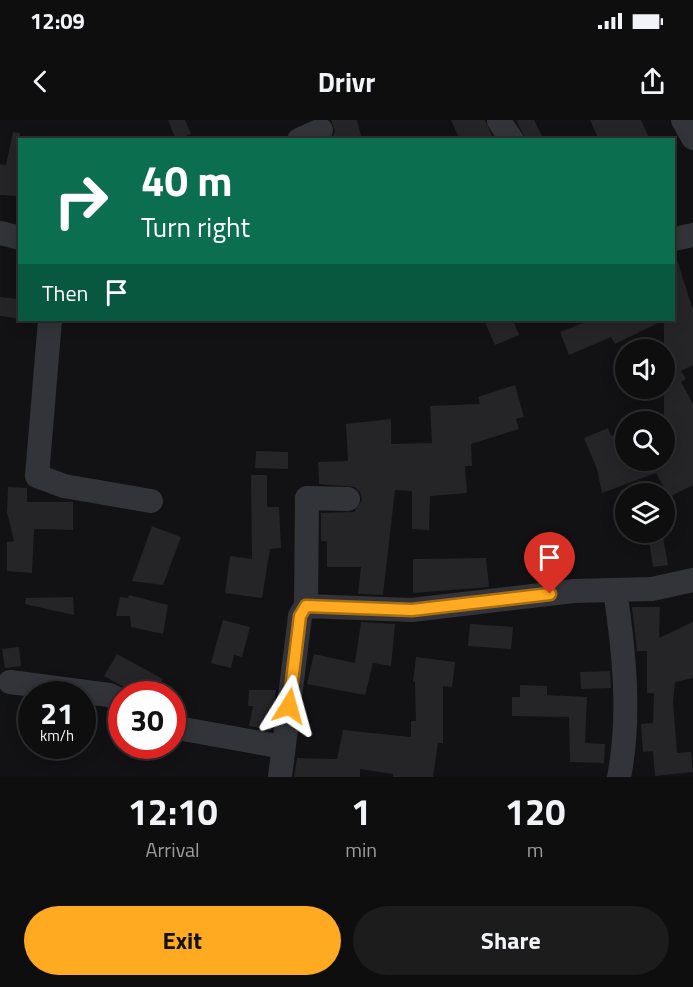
<!DOCTYPE html>
<html lang="en">
<head>
<meta charset="utf-8">
<style>
  body { margin:0; font-family:"Titillium Web",sans-serif; background:#1c1c1d; color:#f1f3f6; height:100vh; display:flex; flex-direction:column; font-size:22px; white-space:nowrap }
  * { box-sizing:border-box; margin:0 }
  p { font-size:20px; color:#9b9c9e }
  .icon { flex:none; width:33px; height:33px; fill:none; stroke:currentColor; stroke-width:2; stroke-linecap:round; stroke-linejoin:round }
  .map { position:relative; height:657px; overflow:hidden }
  .details { display:flex; flex-direction:column; background:#0e0e0f; flex:1 }
  .details>* { flex:none }
  .banner { position:absolute; left:18px; top:18px; width:657px; height:183px; border-radius:0px; box-shadow:0 3px 15px #0003,0 0 0 2px #2e2e2f; background:#0b6e4f; color:#fff; overflow:hidden }
  .controls { position:absolute; left:615px; top:219px; display:grid; gap:12px }
  .controls a { display:grid; place-items:center; width:60px; height:60px; border-radius:50%; background:#0e0e0f; box-shadow:0 3px 15px #0003,0 0 0 2px #2e2e2f; font-size:30px }
  .speed { position:absolute; left:18px; top:561px; display:flex; gap:12px; font-size:30px; font-weight:700; text-align:center }
  .speed>* { display:grid; place-content:center; width:78px; height:78px; border-radius:50%; background:#0e0e0f; box-shadow:0 3px 15px #0003,0 0 0 2px #2e2e2f; line-height:1 }
  .speed small { font-size:15px; font-weight:400 }
  .speed .limit { border:9px solid #d22; background:#fff; color:#111 }
  .pin { position:absolute; display:grid; place-items:center; width:51px; height:51px; color:#fff; margin:-62px -26px; border-radius:50% 50% 50% 0; rotate:-45deg; box-shadow:0 0 6px #0007 }
  .pin .icon { rotate:45deg }
  .me { position:absolute; width:66px; margin:-33px; rotate:8deg; stroke-linejoin:round; filter:drop-shadow(0 0 4px #0008) }
  .turn { display:flex; align-items:center; gap:21px; height:126px; padding:0 24px; font-size:27px }
  .turn .icon { width:78px; height:78px; stroke-width:2.5 }
  .turn b { display:block; font-size:42px; line-height:51px }
  .then { display:flex; align-items:center; height:57px; padding:0 24px; background:#0003; gap:12px; font-size:22px }
  .eta { display:flex; justify-content:space-evenly; align-items:center; height:102px; text-align:center }
  .eta b { font-size:36px; font-weight:700; line-height:42px }
  .button { display:flex; gap:12px; margin-top:auto; padding:12px 24px }
  .button a { flex:1; height:69px; border-radius:36px; background:#ffaa20; color:#111; font-size:24px; font-weight:700; line-height:69px; text-align:center }
  .button a+a { background:#1c1c1d; color:#f1f3f6 }
  .status { display:flex; justify-content:space-between; align-items:center; height:42px; padding:0 30px; background:#0e0e0f; direction:ltr }
  .status svg { height:16px; fill:currentColor }
  header { display:flex; justify-content:space-between; align-items:center; height:78px; padding:0 24px; background:#0e0e0f; font-size:27px; font-weight:700 }
  .map>svg:first-child { display:block }
</style>
</head>
<body>
<div class="status"><b>12:09</b><svg viewBox="0 0 49 12"><path d="M0 12V9h3v3zM5 12V6h3v6zM10 12V3h3v9zM15 12V0h3v12zM26 1h20v11H26zM47 4h2v5h-2z"/></svg></div>
<header><svg class="icon" aria-label="back" viewBox="0 0 24 24"><path d="M15 5l-7 7 7 7"/></svg>Drivr<svg class="icon" aria-label="share" viewBox="0 0 24 24"><path d="M12 15V3M7 8l5-5 5 5M5 13v7h14v-7"/></svg></header>
<div class="map">
<svg width="693" height="657" viewBox="0 0 693 657">
  <rect width="100%" height="100%" fill="#121214"/>
  <!-- building -->
  <path fill="#252528" d="M168 0H185L191 14 176 20Z
    M331 0H357L362 20H331L335 11Z
    M451 0H485L494 20H460Z
    M516 0H534L544 20H526Z
    M590 0H641L650 20H599Z
    M13 12 20 13V76L0 75V44L6 45Z
    M674 140H677L693 190V245L681 251 686 259 681 262 693 284V365L669 377 656 353 602 373 597 349 584 318 608 308 611 316 626 309V340H664V200L615 224 611 217 569 235 560 212 591 200H674Z
    M0 177 20 179V199L0 196Z
    M484 200H513L519 215 495 225Z
    M515 265 524 297 516 299 519 309 471 324 472 346H465L467 373 430 376 429 410 412 409V371L395 370 383 475 358 474 361 447H327V421H321V393L354 392 362 380 360 372 355 367 319 364 318 342 348 341 346 304 391 299V324L432 323 430 286 480 284 478 277Z
    M256 331 288 332V349L255 348Z
    M251 355H267V387H279L281 428 270 429 262 478 225 473 230 436 252 439Z
    M8 367 27 368V382H73V410L34 409 32 453 7 451V422L14 421 7 392Z
    M152 406 181 417 163 465 132 461Z
    M663 417 668 445 653 447 649 420Z
    M486 438 489 467 413 473V439Z
    M129 475 168 485 163 514 131 507 130 496H116L120 477 128 478Z
    M73 477 74 495 25 484 26 478Z
    M632 487H660L659 518 693 502V558L675 562 673 581 677 633 691 632 693 652 655 656 653 631 643 632 641 604 653 603 654 573H647V531H637Z
    M223 500 250 507 242 537 234 535 231 548 211 543Z
    M361 502 395 504 391 546 373 543 365 575 307 564 314 534 355 543Z
    M470 504 513 507 511 529 468 526Z
    M19 527 21 546 5 548 2 529Z
    M117 534 163 559 154 574H136L104 556Z
    M416 537 455 542 452 567 443 566V623H438L433 657H393V654L360 649V657H294L297 638 337 639 343 610 411 617V601H416L415 562H413Z
    M610 551 611 568 581 569 580 552Z
    M520 565 547 566V575L587 577 585 623 605 624 604 643 570 642 569 597 512 596V577H520Z
    M249 570H276L271 610 249 606 253 586H248Z"/>
  <g fill="none" stroke-linecap="round" stroke-linejoin="round">
    <!-- minor -->
    <path stroke="#333439" stroke-width="24" d="M683 0 693 18
      M499 1 512 20
      M299 20 321 10
      M0 113 20 118
      M674 119 693 115
      M50 200 37 356 64 366 151 381
      M615 470C624 531 631 596 619 657
      M306 486 307 378 348 379
      M10 562 109 575 122 581
      M172 607 283 627
      M280 657 300 496 306 486 412 490 574 471 652 469 693 460"/>
  </g>
  <g fill="none" stroke-linecap="round" stroke-linejoin="round">
    <!-- route casing -->
    <g stroke="#a66e15" stroke-width="15">
      <path id="route" d="M289 586 300 496 306 486 412 490 550 474"/>
    </g>
    <!-- route -->
    <use href="#route" stroke="#ffaa20" stroke-width="10"/>
  </g>
</svg>
<div class="controls">
<a><svg class="icon" aria-label="sound" viewBox="0 0 24 24"><path d="M4 9h4l5-4v14l-5-4H4zM17 9q2 3 0 6"/></svg></a>
<a><svg class="icon" aria-label="search" viewBox="0 0 24 24"><circle cx="10" cy="10" r="6"/><path d="M15 15l6 6"/></svg></a>
<a><svg class="icon" aria-label="layers" viewBox="0 0 24 24"><path d="M12 4l9 5-9 5-9-5zM3 14l9 5 9-5"/></svg></a>
</div>
<div class="speed"><div>21<small>km/h</small></div><div class="limit">30</div></div>
<div class="pin" style="left:550px;top:474px;background:#d93025"><svg class="icon" aria-label="arrive" viewBox="0 0 24 24"><path d="M6 21V4h12l-3 4 3 4H6"/></svg></div>
<svg class="me" style="left:289px;top:586px" viewBox="-20 -20 40 40"><path d="M0-17L14 15 0 8-14 15z" fill="#ffaa20" stroke="#fff" stroke-width="4"/></svg>
<div class="banner">
<div class="turn"><svg class="icon" aria-label="right" viewBox="0 0 24 24"><path d="M7 20v-9h11M14 6l5 5-5 5"/></svg><div><b>40 m</b>Turn right</div></div>
<div class="then">Then<svg class="icon" aria-label="arrive" viewBox="0 0 24 24"><path d="M6 21V4h12l-3 4 3 4H6"/></svg></div>
</div>
</div>
<section class="details">
<div class="eta">
<div><b>12:10</b><p>Arrival</p></div>
<div><b>1</b><p>min</p></div>
<div><b>120</b><p>m</p></div>
</div>
<div class="button"><a>Exit</a><a>Share</a></div>
</section>
</body>
</html>
